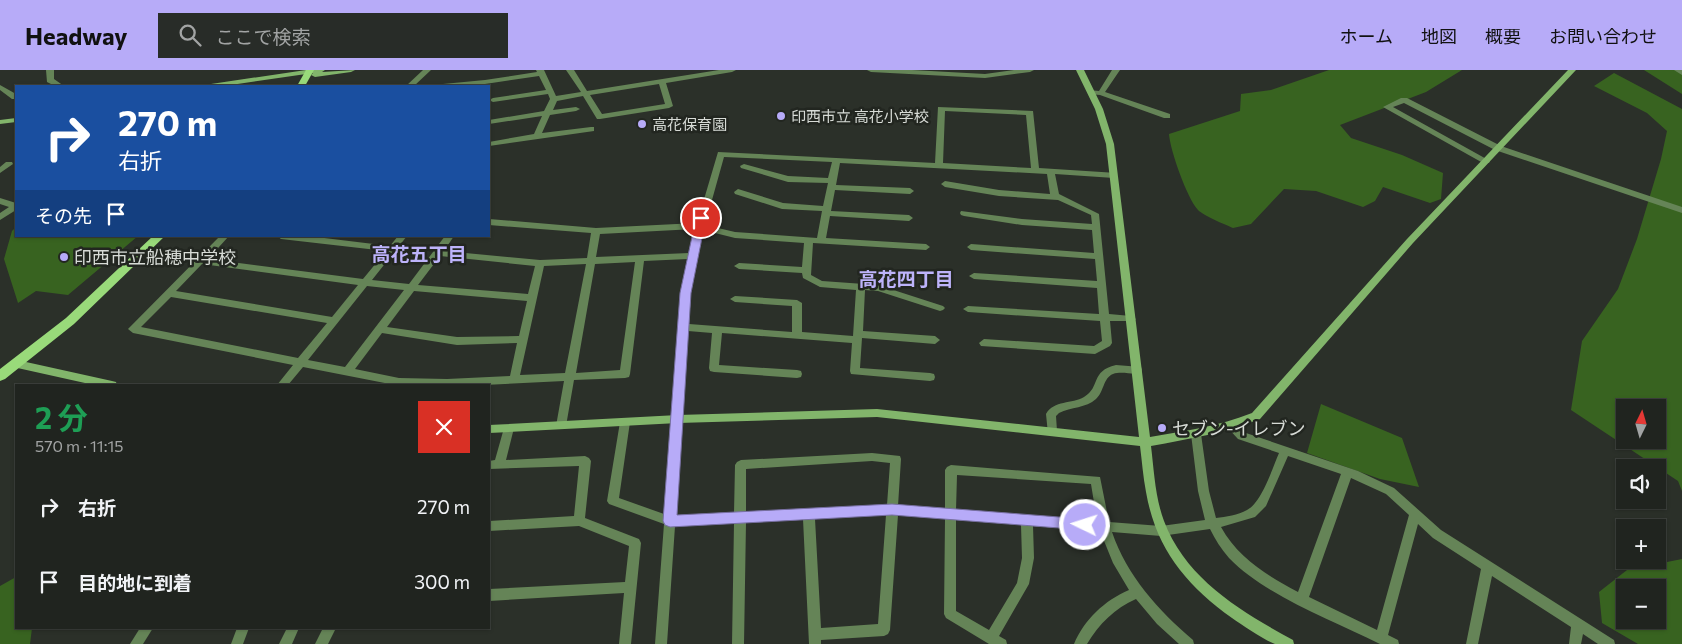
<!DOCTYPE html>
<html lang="ja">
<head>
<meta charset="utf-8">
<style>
  body { margin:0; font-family:Commissioner,"Noto Sans JP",sans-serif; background:#282c28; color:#f1f3f6; height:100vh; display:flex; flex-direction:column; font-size:19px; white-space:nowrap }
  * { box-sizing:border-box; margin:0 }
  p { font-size:16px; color:#a2a4a4 }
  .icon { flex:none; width:28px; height:28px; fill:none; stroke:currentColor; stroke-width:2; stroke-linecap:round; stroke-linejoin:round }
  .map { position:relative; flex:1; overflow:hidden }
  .details { position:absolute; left:15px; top:314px; width:475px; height:245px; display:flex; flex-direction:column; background:#20241f; border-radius:0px; box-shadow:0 1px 4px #0004,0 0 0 1px #3d413d }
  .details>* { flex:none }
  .guide { position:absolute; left:15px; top:15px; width:475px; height:152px; border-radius:0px; box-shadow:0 1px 4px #0004,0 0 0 1px #3d413d; background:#1a4fa0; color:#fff; overflow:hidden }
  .needle { width:32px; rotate:5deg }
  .fabs { position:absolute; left:1616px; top:329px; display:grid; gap:10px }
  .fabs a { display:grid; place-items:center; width:50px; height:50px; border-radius:0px; background:#20241f; box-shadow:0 1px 4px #0004,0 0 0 1px #3d413d; font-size:25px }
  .pin { position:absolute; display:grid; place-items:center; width:42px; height:42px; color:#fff; margin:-21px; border:2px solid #fff; border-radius:50%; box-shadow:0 1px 5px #0007 }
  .me { position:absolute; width:55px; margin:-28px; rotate:274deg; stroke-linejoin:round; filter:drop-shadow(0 0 4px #0008) }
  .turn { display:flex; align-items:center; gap:18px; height:105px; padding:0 20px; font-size:22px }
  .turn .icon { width:65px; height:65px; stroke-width:2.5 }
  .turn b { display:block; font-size:35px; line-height:42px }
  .then { display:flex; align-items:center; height:48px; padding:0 20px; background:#0003; gap:10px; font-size:19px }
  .round { display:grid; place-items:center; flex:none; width:52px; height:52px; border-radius:0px; background:#282c28 }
  .summary { display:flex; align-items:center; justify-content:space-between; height:85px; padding:0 20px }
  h1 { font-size:30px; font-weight:700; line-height:38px; color:#1e9e55 }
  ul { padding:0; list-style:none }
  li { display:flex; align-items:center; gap:15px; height:75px; padding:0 20px }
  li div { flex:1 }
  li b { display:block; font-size:19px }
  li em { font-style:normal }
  header { display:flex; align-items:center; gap:30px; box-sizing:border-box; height:70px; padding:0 25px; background:#b7abf8; color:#111 }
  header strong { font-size:24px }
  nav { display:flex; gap:28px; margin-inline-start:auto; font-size:18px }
  .search { width:350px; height:45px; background:#282c28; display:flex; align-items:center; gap:12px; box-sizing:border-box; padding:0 18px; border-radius:0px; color:#a2a4a4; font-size:19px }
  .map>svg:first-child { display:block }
</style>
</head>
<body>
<header>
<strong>Headway</strong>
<div class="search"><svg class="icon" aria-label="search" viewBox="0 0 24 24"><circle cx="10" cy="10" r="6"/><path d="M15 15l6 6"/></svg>ここで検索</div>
<nav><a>ホーム</a><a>地図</a><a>概要</a><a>お問い合わせ</a></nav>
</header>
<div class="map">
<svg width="1682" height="574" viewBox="0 0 1682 574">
  <rect width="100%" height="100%" fill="#2b3029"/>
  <!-- green -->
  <path fill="#386320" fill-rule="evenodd" d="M1329 0H1462L1426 22 1340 55 1351 68 1402 85 1443 103 1441 129 1430 133 1383 117 1375 131 1363 137 1316 121 1284 119 1251 154 1233 158C1224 154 1204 146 1198 140 1187 128 1170 80 1169 64L1240 41 1241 24 1271 20Z
    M1644 0H1682V24Z
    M1614 3 1682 39V421L1678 411 1571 340 1582 271 1618 219 1637 169 1661 89 1667 61 1647 43 1594 16ZM1625 338H1658V370H1625Z
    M16 157V166H138L68 225 36 221 18 233 4 189 12 161Z
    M1321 334 1402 368 1419 417 1380 409 1307 383Z
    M1682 489V574H1638L1602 553 1599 522 1627 500ZM1625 518H1658V550H1625Z
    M16 507V558H32L30 574H0V516Z"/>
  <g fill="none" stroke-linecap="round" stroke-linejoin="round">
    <!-- street -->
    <path fill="#658457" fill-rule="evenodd" d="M46 0H54V9L64 16H55L47 12Z
      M423 0H431L414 16H406Z
      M536 0H544L556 26 581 22 566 0H574L587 21 719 0H736L732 2 666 13 673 36 669 38 600 49H597L583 26 557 31 553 40 576 37 580 39 576 41 550 45 542 63 591 57H594V61L489 76V72L534 64 542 46 489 54V50L544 41 550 29 548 24 493 32 489 30 493 28 546 20 539 6 485 14 439 16 443 14 485 10 537 2ZM659 14 665 34 602 44 590 25Z
      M867 0H912L985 4 1014 0H1034L1030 2 985 8 871 2Z
      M1112 0H1120L1105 22 1170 44V48H1164L1100 25 1088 24V20L1099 21Z
      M1674 0H1682V5Z
      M0 15 16 24V29H12L0 20Z
      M1401 28H1407L1501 76 1682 137V143L1495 80 1404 33 1393 37 1490 91 1489 93H1483L1383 37Z
      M938 37 1033 41 1039 98 1117 103V107L1114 108 1055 104 1059 124 1099 144 1109 244 1131 246 1136 249 1134 251H1110L1112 273 1110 276 1095 284 981 276 979 273 984 269 1094 276 1102 271 1100 251 968 242 963 239 968 236 1099 244 1097 218 974 209 969 206 974 203 1097 211 1095 189 971 180 967 177 971 174 1094 183 1092 160 1022 155 964 146 961 145 960 143 961 141 1022 149 1092 154 1091 145 1058 130 999 126 945 117 941 114 945 111 999 120 1050 124 1047 104 840 93 836 115 910 118 914 121 910 124 835 120 831 141 909 145 913 148 909 151 830 146 826 168 926 174 930 177 926 180 813 173 811 205 822 211 878 215 943 236 945 238 943 240 940 241 878 221 865 220 863 261 935 266 940 270 935 274 862 268 860 298 930 303 934 304 935 307 934 310 930 311 851 304 850 301 852 273 722 263 719 295 797 300 801 301 802 304 801 307 797 308 714 302 710 301 709 298 712 263 688 261 676 446 734 443 735 395 737 392 741 390 872 383 900 386 901 389 898 436 945 439V400L947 397 951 395 1100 407 1109 452 1161 456 1205 450 1198 421 1191 364 1192 361 1196 360 1200 361 1201 364 1209 421 1216 448C1226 447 1238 445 1247 440 1262 432 1272 399 1279 383L1238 369 1226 356 1227 353C1235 350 1240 358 1246 363L1358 401 1394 418 1441 460 1614 570 1615 574H1598L1583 564 1581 574H1569L1571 557 1492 506 1478 574H1466L1481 499 1433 468 1418 454 1388 565 1398 570 1399 574H1380C1332 550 1266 526 1229 488 1221 479 1215 469 1210 459L1161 466 1112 462C1127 506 1158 540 1193 570L1194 574H1179L1157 554 1136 529C1115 538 1099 554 1087 574H1074C1084 550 1105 530 1129 520L1113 493 1100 461 1033 456 1034 488 1029 514 999 566 1006 570 1007 574H989L946 548 944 544 945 449 898 445 890 560 888 564 884 566 821 570V574H809L803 449 746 452 744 574H732L734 453 675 456 667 574H655L664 454 609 434 607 431 620 352 621 349H629L630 352 619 428 664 444 678 257 681 223 688 189 644 191 630 304 629 307 625 308 574 310 566 356 565 359H557L556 356 564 311 484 315H395L303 297 288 315H277L293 295 133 263 128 259 220 166H229L208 189 363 209 386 181 281 169 277 166H308L390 176 398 166H407L372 210 409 214 445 166H454L444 181 540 190 587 188 591 163 489 155V149L596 158 697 153 718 82 935 93ZM945 41 1026 45 1031 98 943 93ZM724 87 832 92 828 108 788 106 744 94 740 96 741 98 788 112 828 113 823 136 783 133 738 119 734 122 735 124 782 139 822 141 817 168 735 162 705 155ZM695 159 689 183 596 187 600 164ZM703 160 735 168 804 173 802 197 739 193 734 196 739 199 802 203 803 208 820 217 856 220 853 266 802 262V233L797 230 735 226 730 229 735 232 792 236V262L689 254 691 223ZM440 186 535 196 528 224 418 215ZM635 192 620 300 576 303 595 194ZM202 194 358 215 332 247 176 221ZM586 194 565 303 520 305 544 196ZM367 216 404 220 345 297 308 290ZM414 221 527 231 519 266 457 267 387 257ZM171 227 327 253 298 288 141 257ZM382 263 457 275 517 273 510 306 447 309 399 308 355 299ZM1288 386 1341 404 1298 522C1268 506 1238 488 1221 457L1255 447 1266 436ZM872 391 890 393 887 435 746 442V399ZM957 405 1091 414 1097 451 956 440ZM1351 408 1386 424 1409 445 1377 560 1309 527ZM886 445 878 554 821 558 815 449ZM956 450 1021 455 1022 488 1017 513 989 560 956 541Z
      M6 92H12L13 94 0 103V97Z
      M0 128 16 133V140L0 150V143L9 137 0 134Z
      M1116 295 1141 297 1142 300 1141 303C1132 305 1122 301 1113 304 1103 308 1104 322 1096 329 1086 338 1071 337 1059 343L1056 346 1057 361 1056 364 1052 365 1048 364 1046 344C1054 330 1072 334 1084 327 1101 317 1090 301 1116 295Z
      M509 354 513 355 514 358 506 390 585 386 589 388 591 391 585 448 639 469 641 473 631 574H619L624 523 489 531V519L625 512 629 476 579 456 489 461V451L574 446 579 396 489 399V391L495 390 504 358 505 355Z
      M140 558H153L143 574H130Z
      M237 558H249L243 574H231Z
      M287 558H299L292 574H279Z
      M323 558H336L328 574H315Z"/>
    <!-- secondary -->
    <path fill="#82b56b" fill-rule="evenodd" d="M306 0H325L322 2 355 0 351 2 315 7 311 5 313 3 224 16H207L211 14Z
      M1076 0H1084L1103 39 1114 74 1150 367C1185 361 1219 356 1252 343L1407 169 1568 0H1576L1413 173 1260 349C1224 363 1189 369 1151 376 1154 400 1155 427 1164 451 1186 509 1240 541 1293 570L1294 574C1289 574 1281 574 1275 574 1264 570 1242 555 1232 548 1186 515 1156 479 1146 422 1143 407 1142 391 1140 376L877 347 678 353 489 363V355L678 345 877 339 1139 367 1106 74 1095 39Z
      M16 48V52L0 54V50Z
      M17 290 112 311 116 312 117 315H94L13 297 12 294Z"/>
    <!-- primary -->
    <path fill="#99da7a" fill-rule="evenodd" d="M306 0H314L305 16H297Z
      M153 166H165L74 254 5 309 0 311V299L66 248Z"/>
  </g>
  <!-- route -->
  <path fill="#b7abf8" stroke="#776fa1" d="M701 145 706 148 691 223 677 445 892 434 1085 449 1090 451 1092 455 1090 459 1085 460 892 445 670 457 665 455 663 451 680 223 696 148Z"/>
  <!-- markers -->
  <g fill="#b7abf8" stroke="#222620" stroke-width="2">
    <circle cx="781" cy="46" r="5"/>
    <circle cx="642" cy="54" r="5"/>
    <circle cx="64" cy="187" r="5"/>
    <circle cx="1162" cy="358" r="5"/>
  </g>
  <g text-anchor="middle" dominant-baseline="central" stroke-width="5" stroke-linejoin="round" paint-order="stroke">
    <!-- far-poi labels -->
    <g font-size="15" fill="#d7dbd6" stroke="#222620" text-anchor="start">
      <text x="791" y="46">印西市立 高花小学校</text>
      <text x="652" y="54">高花保育園</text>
    </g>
    <!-- poi labels -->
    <g font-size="18" fill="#d7dbd6" stroke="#222620" text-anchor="start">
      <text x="74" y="187">印西市立船穂中学校</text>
      <text x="1172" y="358">セブン-イレブン</text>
    </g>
    <!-- neighbourhood labels -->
    <g font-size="19" font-weight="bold" fill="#bdb3fa" stroke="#222620">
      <text x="419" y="183">高花五丁目</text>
      <text x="906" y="208">高花四丁目</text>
    </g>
  </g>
</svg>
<div class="fabs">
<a><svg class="needle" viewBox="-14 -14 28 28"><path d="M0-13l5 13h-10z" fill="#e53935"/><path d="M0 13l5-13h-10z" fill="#a2a4a4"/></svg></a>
<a><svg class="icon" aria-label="sound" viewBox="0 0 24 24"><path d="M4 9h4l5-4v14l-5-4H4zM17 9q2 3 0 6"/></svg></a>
<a>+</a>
<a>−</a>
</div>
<div class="pin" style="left:701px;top:148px;background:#d93025"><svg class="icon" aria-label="arrive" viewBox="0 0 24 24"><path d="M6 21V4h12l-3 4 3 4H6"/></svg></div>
<svg class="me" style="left:1085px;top:455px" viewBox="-20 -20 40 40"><circle r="17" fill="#b7abf8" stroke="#fff" stroke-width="3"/><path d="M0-11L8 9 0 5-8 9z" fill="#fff"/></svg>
<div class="guide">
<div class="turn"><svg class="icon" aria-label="right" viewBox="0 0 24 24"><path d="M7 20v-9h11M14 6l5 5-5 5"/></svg><div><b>270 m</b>右折</div></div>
<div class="then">その先<svg class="icon" aria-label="arrive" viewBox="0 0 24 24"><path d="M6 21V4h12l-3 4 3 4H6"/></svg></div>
</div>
<section class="details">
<div class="summary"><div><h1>2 分</h1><p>570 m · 11:15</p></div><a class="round" style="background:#d93025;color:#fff"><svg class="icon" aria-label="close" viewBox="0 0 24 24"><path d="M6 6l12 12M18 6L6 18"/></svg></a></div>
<ul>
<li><svg class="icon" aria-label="right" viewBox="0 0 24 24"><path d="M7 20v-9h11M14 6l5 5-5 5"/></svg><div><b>右折</b></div><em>270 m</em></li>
<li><svg class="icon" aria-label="arrive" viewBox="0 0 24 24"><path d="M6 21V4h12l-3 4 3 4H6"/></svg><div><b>目的地に到着</b></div><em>300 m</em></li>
</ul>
</section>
</div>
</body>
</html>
